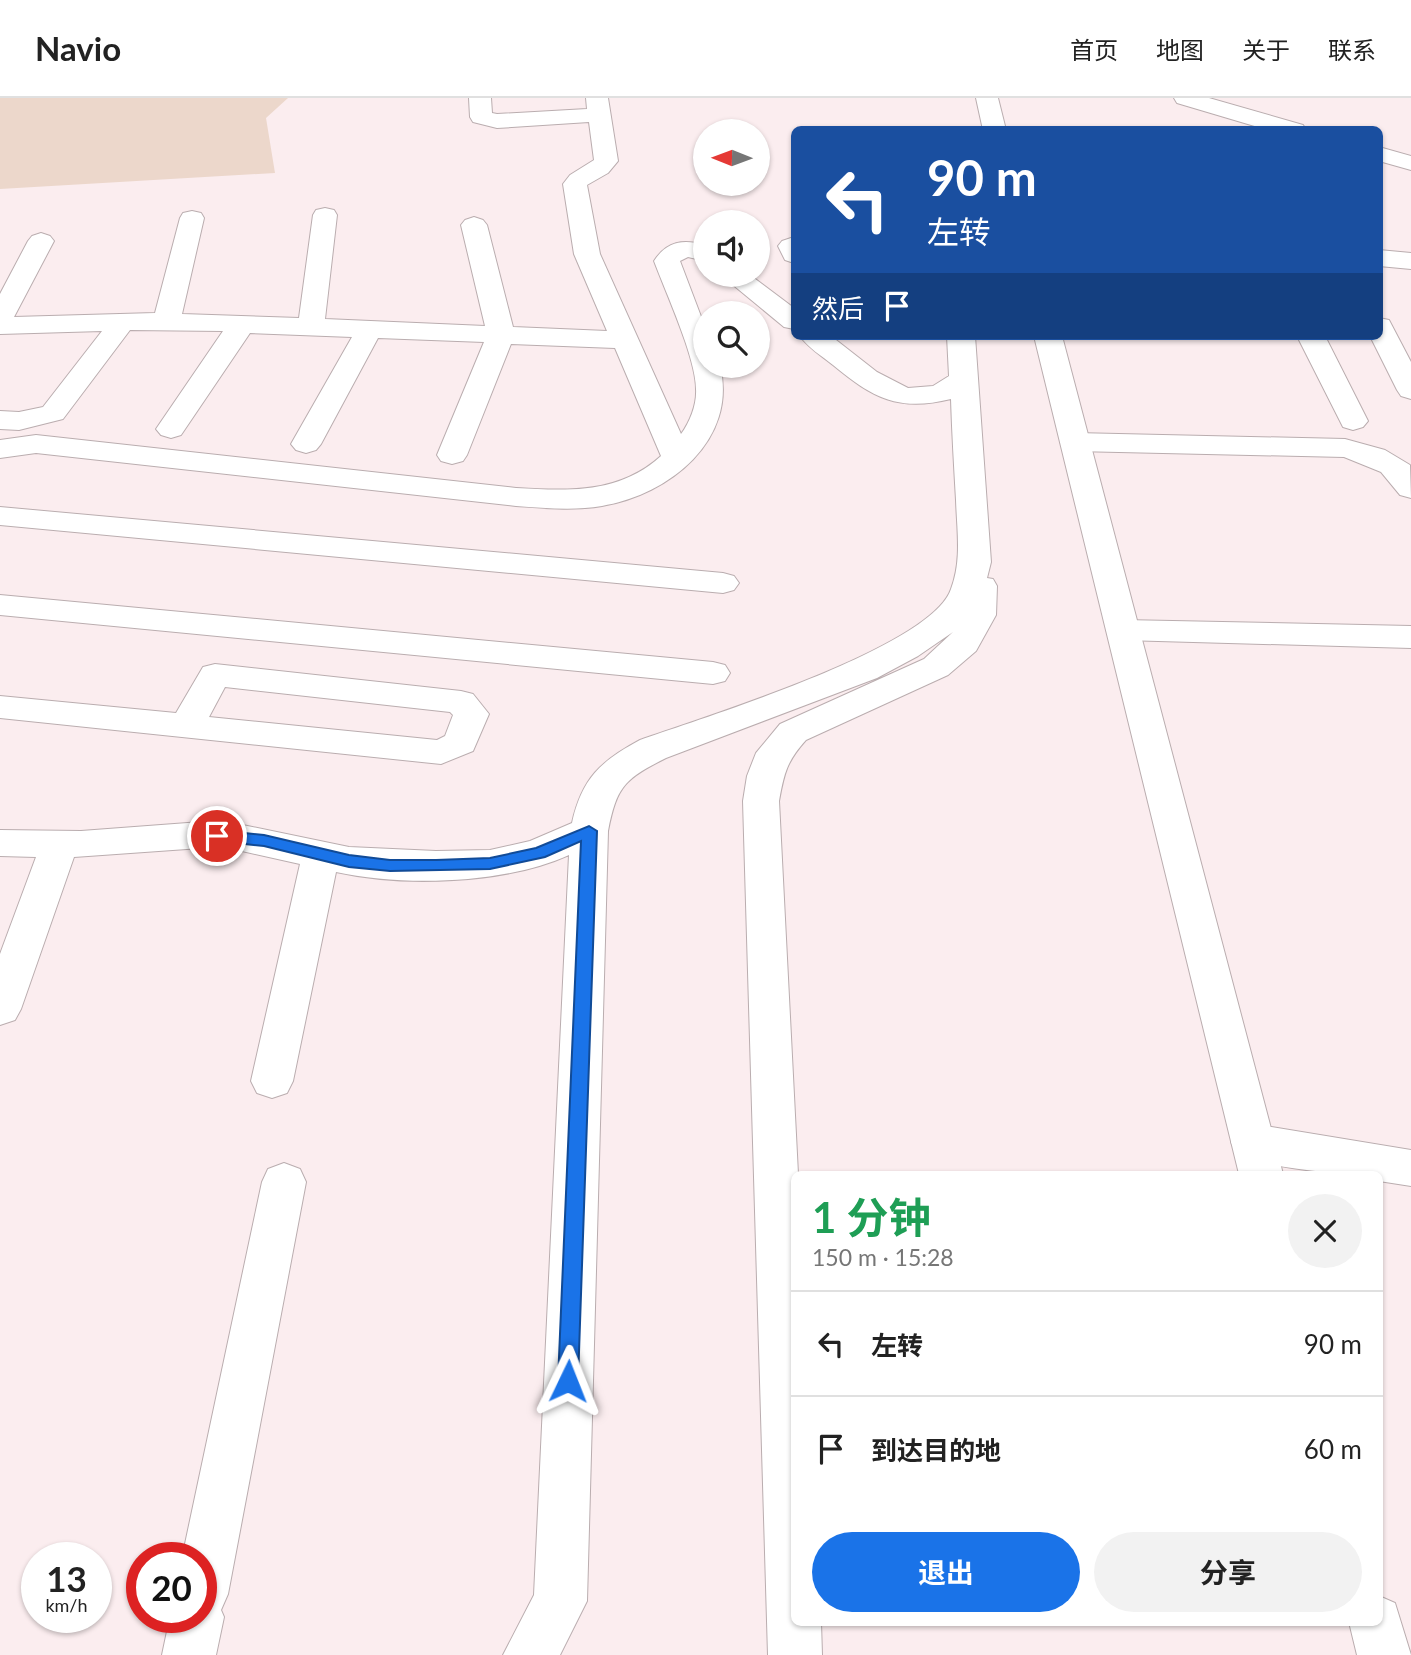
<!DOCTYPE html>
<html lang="zh">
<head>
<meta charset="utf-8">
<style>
  body { margin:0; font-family:Lato,"Noto Sans SC",sans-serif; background:#f2f2f2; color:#222; height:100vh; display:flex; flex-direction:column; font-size:26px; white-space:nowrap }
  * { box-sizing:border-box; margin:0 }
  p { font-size:23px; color:#767676 }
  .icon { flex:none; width:38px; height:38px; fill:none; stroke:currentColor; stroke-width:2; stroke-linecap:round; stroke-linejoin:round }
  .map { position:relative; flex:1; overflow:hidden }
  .sheet { position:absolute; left:791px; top:1073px; width:592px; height:455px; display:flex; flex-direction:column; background:#fff; border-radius:10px; box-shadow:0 2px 5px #0004 }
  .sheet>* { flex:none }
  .guide { position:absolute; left:791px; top:28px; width:592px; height:214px; border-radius:10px; box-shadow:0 2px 5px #0004; background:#1a4fa0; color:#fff; overflow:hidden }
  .needle { width:46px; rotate:271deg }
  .buttons { position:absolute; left:693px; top:21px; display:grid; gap:14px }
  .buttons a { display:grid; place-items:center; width:77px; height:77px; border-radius:50%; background:#fff; box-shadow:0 2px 5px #0004; font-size:35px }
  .speed { position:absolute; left:21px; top:1444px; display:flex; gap:14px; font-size:35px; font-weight:700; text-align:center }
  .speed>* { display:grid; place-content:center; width:91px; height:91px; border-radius:50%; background:#fff; box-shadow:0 2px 5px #0004; line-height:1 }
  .speed small { font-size:18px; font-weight:400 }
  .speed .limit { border:10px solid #d22; background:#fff; color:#111 }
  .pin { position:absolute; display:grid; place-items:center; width:60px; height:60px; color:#fff; margin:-30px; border:4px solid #fff; border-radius:50%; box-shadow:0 2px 7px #0007 }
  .me { position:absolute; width:77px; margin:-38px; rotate:2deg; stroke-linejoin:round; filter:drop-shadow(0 0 5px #0008) }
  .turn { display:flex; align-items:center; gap:24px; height:147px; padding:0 21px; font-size:32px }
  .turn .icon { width:91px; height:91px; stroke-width:2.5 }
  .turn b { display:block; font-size:49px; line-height:60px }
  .then { display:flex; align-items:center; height:66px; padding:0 21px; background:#0003; gap:14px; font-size:26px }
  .round { display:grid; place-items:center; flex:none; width:74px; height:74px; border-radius:37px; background:#f2f2f2 }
  .headline { display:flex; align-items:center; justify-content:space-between; height:119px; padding:0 21px }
  h1 { font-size:42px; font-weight:700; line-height:52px; color:#1e9e55 }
  .cta { display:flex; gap:14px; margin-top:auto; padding:14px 21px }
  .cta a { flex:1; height:80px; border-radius:42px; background:#1a73e8; color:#fff; font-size:28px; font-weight:700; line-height:80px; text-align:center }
  .cta a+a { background:#f2f2f2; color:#222 }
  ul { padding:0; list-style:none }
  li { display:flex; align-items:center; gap:21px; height:105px; padding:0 21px; border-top:2px solid #e0e0e0 }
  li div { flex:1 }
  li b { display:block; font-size:26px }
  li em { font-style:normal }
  header { display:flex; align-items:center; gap:42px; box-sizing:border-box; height:98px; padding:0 35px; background:#fff; border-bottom:2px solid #e0e0e0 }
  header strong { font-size:33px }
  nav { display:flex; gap:38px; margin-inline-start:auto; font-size:24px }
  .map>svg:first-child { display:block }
</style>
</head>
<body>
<header>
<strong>Navio</strong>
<nav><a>首页</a><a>地图</a><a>关于</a><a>联系</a></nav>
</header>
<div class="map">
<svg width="1411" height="1557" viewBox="0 0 1411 1557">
  <rect width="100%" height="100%" fill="#fbedef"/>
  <!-- green -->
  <path fill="#ecd7cb" d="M0 0H288L266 20 275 75 0 91Z"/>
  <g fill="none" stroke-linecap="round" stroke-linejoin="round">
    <!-- minor casing -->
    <g stroke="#baadaf" stroke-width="2">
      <path id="minor" d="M469 0H491L492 15 497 16 587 11 586 0H608L618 63 608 75 587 87 600 156 681 336C690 324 697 306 696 291 696 260 666 195 654 163 667 143 683 141 705 147V163L688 159 680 163 705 229V268H720C738 342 669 397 602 408 574 413 544 410 516 408L36 355 0 360V342L36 337 516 390C569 393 619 396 661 358L615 250 511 246 467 357 463 363 452 366 441 363 437 357 484 244 378 240 321 346 316 352 306 355 296 352 291 346 352 239 250 235 181 337 171 340 161 337 156 331 223 233 130 232 63 321 19 332 0 331V313L19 314 43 309 102 233 0 236V196L28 143 32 138 41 135 50 138 54 143 14 219 155 215 180 120 183 115 192 113 201 115 204 120 182 216 299 220 313 117 316 112 325 110 334 112 337 117 325 221 485 228 461 127 465 122 474 119 483 122 487 127 513 229 607 233 574 156 563 86 570 77 594 62 589 24 497 30 473 24 470 19Z
        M1174 0H1209L1303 27 1306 32H1268L1177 5Z
        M1379 49 1411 58V72L1379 63Z
        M791 140 794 141V165L785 162 778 148 782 143Z
        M1379 152 1411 155V171L1379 168Z
        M721 177H750L794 210V231L784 229Z
        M1379 220 1389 222 1411 264V301L1401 298 1397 292 1370 238H1379Z
        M800 238H831L877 274 908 290 933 288 949 278 947 238H975L991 464 987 480 993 481 997 488 996 517 976 553 948 577 806 642C787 663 784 675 779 703L798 1076H794V1524H821L822 1557H768L743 703 747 678 756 655 780 626 924 561 953 534 918 558 877 580 666 660C625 681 617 687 608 733L587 1503 560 1557H503L534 1497 569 757C505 786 404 789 336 774L293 983 287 995 272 1000 257 995 251 983 300 766 233 751 201 750 74 759 21 911 15 922 0 927V856L36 759 0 758V732L81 733 201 724 233 725 349 749 436 753 490 752 530 743 572 725C582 680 601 663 640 642 702 620 931 550 951 491 962 462 957 433 956 402 954 368 952 335 951 301 898 314 873 300 833 267 822 258 808 250 800 238Z
        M1297 238H1325L1368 323 1363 329 1353 332 1343 329Z
        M1075 335 1345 341 1385 352 1410 367 1411 400 1400 397 1381 374 1344 359 1075 353 1065 350 1060 344 1065 338Z
        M0 409 723 475 734 478 739 485 734 492 723 495 0 427Z
        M0 497 713 564 725 567 730 575 725 583 713 586 0 517Z
        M1123 522 1411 528V550L1123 542 1111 539 1106 532 1111 525Z
        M215 566 461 593 473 596 489 616 473 653 441 666 0 620V598L176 615 203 569ZM225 589 450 614 453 617 445 638 437 642 209 619Z
        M1253 1026 1411 1052V1088L1379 1083V1076C1332 1076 1282 1072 1237 1057L1231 1044 1237 1031Z
        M284 1065 300 1071 306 1084 228 1496 221 1512 224 1519 216 1557H162L170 1519H201V1460H182L262 1084 268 1071Z"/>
    </g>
    <!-- major casing -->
    <g stroke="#baadaf" stroke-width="2">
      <path id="major" d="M976 0H998L1006 32H983Z
        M1034 238H1062L1283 1076H1239Z
        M1379 1498 1395 1505 1411 1557H1357L1349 1524H1379Z"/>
    </g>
    <!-- minor -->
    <use href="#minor" fill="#fff" fill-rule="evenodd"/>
    <!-- major -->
    <use href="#major" fill="#fff" fill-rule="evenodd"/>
  </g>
  <!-- route -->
  <path fill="#1a73e8" stroke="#114b97" stroke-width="2" d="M589 728 597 733 578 1283 575 1290 568 1292 561 1290 558 1283 581 743 545 759 490 771 390 773 349 769 264 748 217 743 209 738 217 732 264 737 349 757 390 762H436L490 760 536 750Z"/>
</svg>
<div class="buttons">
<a><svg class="needle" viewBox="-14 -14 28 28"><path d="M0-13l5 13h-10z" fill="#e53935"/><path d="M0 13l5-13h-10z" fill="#767676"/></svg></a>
<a><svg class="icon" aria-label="sound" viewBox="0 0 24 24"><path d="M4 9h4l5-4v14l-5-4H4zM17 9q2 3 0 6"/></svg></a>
<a><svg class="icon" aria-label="search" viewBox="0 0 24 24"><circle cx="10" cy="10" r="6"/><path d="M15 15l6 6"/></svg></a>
</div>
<div class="speed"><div>13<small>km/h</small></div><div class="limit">20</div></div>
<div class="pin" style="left:217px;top:738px;background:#d93025"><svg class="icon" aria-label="arrive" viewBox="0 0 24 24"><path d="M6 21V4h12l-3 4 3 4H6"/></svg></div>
<svg class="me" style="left:568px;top:1283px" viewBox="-20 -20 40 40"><path d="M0-17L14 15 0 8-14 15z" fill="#1a73e8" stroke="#fff" stroke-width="4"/></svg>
<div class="guide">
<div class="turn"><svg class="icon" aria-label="left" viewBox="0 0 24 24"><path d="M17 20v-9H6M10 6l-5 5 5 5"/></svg><div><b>90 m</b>左转</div></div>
<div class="then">然后<svg class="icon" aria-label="arrive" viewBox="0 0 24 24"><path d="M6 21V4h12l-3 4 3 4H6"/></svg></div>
</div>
<section class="sheet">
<div class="headline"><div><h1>1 分钟</h1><p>150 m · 15:28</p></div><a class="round"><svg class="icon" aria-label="close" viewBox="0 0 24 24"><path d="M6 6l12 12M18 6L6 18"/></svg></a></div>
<ul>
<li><svg class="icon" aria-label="left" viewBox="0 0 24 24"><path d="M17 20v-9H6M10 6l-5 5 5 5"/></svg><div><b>左转</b></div><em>90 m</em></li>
<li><svg class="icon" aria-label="arrive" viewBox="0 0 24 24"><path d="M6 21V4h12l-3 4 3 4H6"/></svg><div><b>到达目的地</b></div><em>60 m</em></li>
</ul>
<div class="cta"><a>退出</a><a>分享</a></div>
</section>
</div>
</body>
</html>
